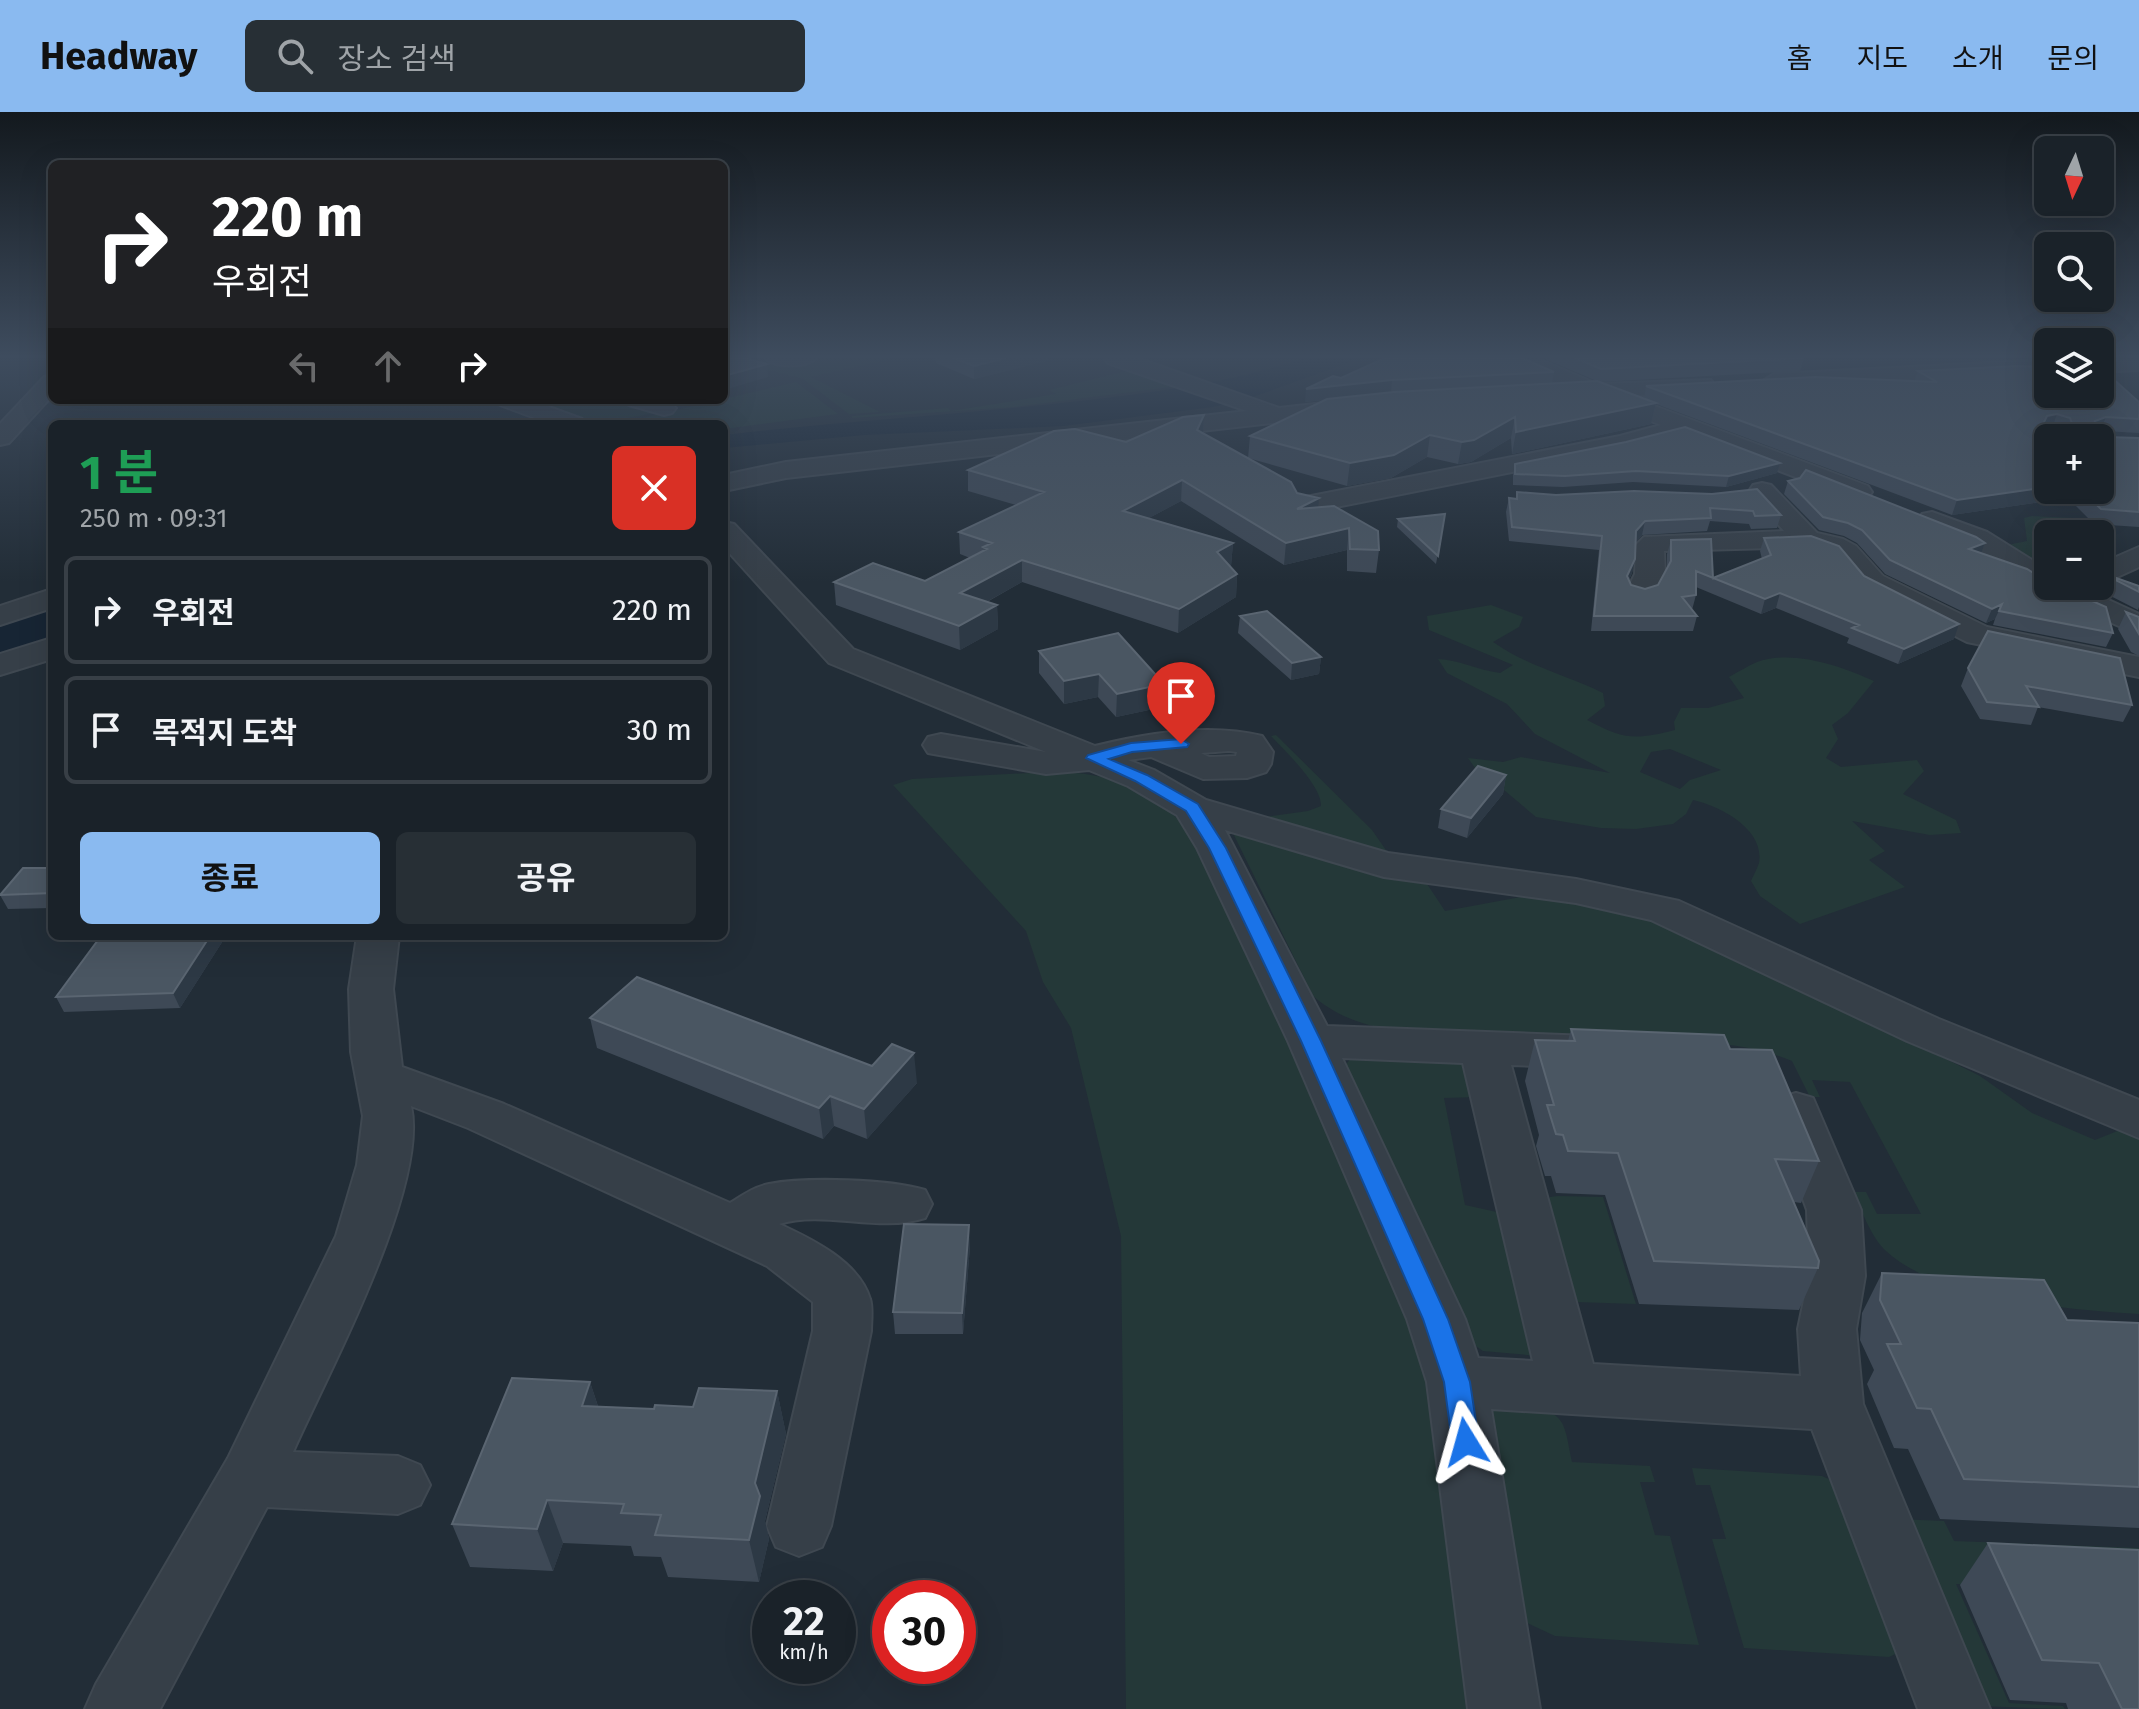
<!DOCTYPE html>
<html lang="ko">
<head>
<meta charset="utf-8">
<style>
  body { margin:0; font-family:"Fira Sans","Noto Sans KR",sans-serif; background:#272f35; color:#f1f3f6; height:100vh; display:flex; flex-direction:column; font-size:30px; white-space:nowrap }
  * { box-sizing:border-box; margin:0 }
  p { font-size:26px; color:#9fa4a8 }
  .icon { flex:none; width:44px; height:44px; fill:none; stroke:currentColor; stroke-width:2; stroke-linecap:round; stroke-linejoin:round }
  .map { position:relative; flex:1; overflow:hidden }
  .sheet { position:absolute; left:48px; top:308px; width:680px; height:520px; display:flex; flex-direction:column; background:#1a2229; border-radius:12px; box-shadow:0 8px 32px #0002,0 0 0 2px #383f46 }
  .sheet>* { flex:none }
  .banner { position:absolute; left:48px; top:48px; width:680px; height:244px; border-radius:12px; box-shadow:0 8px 32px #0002,0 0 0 2px #383f46; background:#202124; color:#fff; overflow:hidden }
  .needle { width:52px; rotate:184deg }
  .controls { position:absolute; left:2034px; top:24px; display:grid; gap:16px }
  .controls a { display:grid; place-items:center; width:80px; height:80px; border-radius:12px; background:#1a2229; box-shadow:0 8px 32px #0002,0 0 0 2px #383f46; font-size:40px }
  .speed { position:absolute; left:752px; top:1468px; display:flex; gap:16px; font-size:40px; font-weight:700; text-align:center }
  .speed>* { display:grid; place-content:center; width:104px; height:104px; border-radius:50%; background:#1a2229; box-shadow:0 8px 32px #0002,0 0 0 2px #383f46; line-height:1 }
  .speed small { font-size:20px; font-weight:400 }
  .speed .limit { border:12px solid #d22; background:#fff; color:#111 }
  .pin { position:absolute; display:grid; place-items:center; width:68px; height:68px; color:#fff; margin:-82px -34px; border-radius:50% 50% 50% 0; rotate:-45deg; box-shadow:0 0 8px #0007 }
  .pin .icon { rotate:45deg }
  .me { position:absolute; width:88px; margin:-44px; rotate:352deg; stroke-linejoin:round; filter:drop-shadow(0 0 6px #0008) }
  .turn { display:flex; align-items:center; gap:28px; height:168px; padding:0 32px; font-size:36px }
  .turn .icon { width:104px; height:104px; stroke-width:2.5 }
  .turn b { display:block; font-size:56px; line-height:68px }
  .lanes { display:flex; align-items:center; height:76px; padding:0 32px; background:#0003; justify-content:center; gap:40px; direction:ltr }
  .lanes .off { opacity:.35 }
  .round { display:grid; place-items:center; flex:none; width:84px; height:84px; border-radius:12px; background:#272f35 }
  .overview { display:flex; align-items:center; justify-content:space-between; height:136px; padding:0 32px }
  h1 { font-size:48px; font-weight:700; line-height:60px; color:#1e9e55 }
  .primary-button { display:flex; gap:16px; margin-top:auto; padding:16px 32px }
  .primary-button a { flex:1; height:92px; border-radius:12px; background:#8abaf0; color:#111; font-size:32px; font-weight:700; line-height:92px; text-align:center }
  .primary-button a+a { background:#272f35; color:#f1f3f6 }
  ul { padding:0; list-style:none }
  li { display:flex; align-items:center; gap:24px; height:108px; margin:0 16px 12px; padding:0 16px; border:4px solid #383f46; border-radius:12px }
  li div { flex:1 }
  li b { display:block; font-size:30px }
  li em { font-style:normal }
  header { display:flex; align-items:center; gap:48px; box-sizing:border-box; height:112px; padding:0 40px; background:#8abaf0; color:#111 }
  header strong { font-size:38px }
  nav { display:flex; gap:44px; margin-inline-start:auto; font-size:28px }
  .search { width:560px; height:72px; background:#272f35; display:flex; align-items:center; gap:20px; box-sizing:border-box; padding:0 28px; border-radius:12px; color:#9fa4a8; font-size:30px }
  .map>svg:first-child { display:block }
</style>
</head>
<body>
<header>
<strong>Headway</strong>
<div class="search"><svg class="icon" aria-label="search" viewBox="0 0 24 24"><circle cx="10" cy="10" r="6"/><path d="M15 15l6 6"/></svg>장소 검색</div>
<nav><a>홈</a><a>지도</a><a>소개</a><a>문의</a></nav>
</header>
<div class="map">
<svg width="2139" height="1597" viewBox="0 0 2139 1597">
  <rect width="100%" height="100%" fill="#222d37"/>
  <!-- green -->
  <path fill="#243838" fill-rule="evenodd" d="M724 246 798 249 814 246H894L811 265 880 300 849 302 803 267Z
    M1130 258 1179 274 1015 295 852 306V304L948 296 951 299 1056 282 1049 278Z
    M796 270 838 302 724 317V312L621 311Z
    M528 288H630L666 299 596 312Z
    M2032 404 2073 406 2080 413 2091 416 2041 414 2048 430V457L2042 458 2007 433 2027 429 2024 406Z
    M1491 493 1523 505 1519 515 1493 530C1527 554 1566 563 1603 581L1605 594 1587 608C1625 628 1635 628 1675 618L1674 610 1681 596H1708L1744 586 1729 565C1738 560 1748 554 1757 550 1792 537 1842 554 1874 569L1848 601 1832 613 1838 627 1826 646 1841 655 1917 648 1924 659 1903 682 1956 708 1961 721 1930 723 1852 709 1885 739 1869 748 1905 775 1800 812 1760 784 1751 769C1753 764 1757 757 1759 751 1765 717 1720 694 1693 688L1686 702 1673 712 1636 717 1601 716 1536 705 1498 673 1480 663 1468 646 1503 650 1521 645 1610 661 1535 622 1507 592 1447 561 1438 547C1460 548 1477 558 1500 561L1513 553 1429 518 1427 504ZM1670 637 1721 658 1690 668 1680 677 1640 660 1651 640Z
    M1276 623 1372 718 1388 741 1258 706 1308 699 1321 694C1322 674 1285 639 1271 624Z
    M1050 660C1116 660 1149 677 1195 723L1417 1189 1488 1597H1126L1121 1124 1071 916 1043 870 1026 819 893 673 912 667Z
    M1229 713C1296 736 1356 760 1427 772L1445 799 1526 784 1578 787 1663 806 1980 964 2032 1001 2095 1028 2125 1016 2139 1019V1202C2069 1197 1938 1188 1886 1139 1871 1125 1862 1099 1853 1080H1866L1877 1102H1921L1850 970 1812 968 1820 985H1810L1792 949C1742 928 1682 929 1629 928 1577 926 1526 924 1475 923 1418 921 1358 923 1313 884Z
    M1355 941H1460L1480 985 1444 986 1465 1093 1501 1101 1539 1244 1483 1239 1470 1230 1344 955Z
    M1558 1084 1603 1085 1636 1192 1575 1190 1543 1099 1550 1085Z
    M1481 1296C1504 1297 1552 1288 1563 1313 1568 1324 1569 1338 1572 1350L1650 1354 1655 1370H1640L1655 1423 1670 1424 1699 1533 1555 1524 1525 1510Z
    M1692 1356 1822 1364 1844 1374 1906 1537 1889 1545 1744 1536 1712 1427H1726L1710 1373H1696Z
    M1897 1407 1944 1409 1954 1429 2139 1436V1479L1956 1472 2009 1591 2063 1594 2065 1597 1977 1594Z"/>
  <!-- water -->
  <path fill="#172534" d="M1304 246H1362L1250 286 1213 295 1063 314 864 323 724 336V323C845 309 968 302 1089 288 1162 279 1234 270 1304 246Z
    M52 497V526L0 542V515Z"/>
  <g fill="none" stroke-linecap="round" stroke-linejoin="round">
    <!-- minor casing -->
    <g stroke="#3f4851" stroke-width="4">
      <path id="minor" d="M765 246H816C806 256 775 256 765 246Z
        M1105 246H1137L1279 296 1360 287 1368 289 1372 294 1368 299 1360 301 786 366 724 379V363L786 350 1247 299 1108 251Z
        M1507 246H1536L1597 272 1711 268 1714 273 1711 278 1703 280 1628 284 1868 374 1872 380 1868 386H1850L1684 322 1623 338 1306 401 1296 399 1292 393 1296 387 1306 385 1620 324 1661 313 1591 286H1554L1551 281 1554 276 1563 274 1510 251Z
        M2100 246H2139V258L2100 260Z
        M2048 248V262L1774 276 1763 269 1774 262Z
        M52 263V284L9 331 0 333V312L44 265Z
        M496 288H530L582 307 585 312H551L500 293Z
        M625 288C642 288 664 283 676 296L672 301 664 303 629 293Z
        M1762 371 1771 373 1817 421 1843 427 1856 434 1883 464 1987 515 2139 545V565L1967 530 1861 476 1836 446 1823 439 1807 435 1664 439 1665 462 1652 486 1641 489 1630 486 1626 480 1635 462 1636 433 1644 425 1784 419 1749 379 1753 373Z
        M1932 400 1987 420 2048 458V474H2078L2139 502V523L2047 482 1967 432 1922 414 1918 408 1922 402Z
        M724 410 734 412 853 537 1095 634C1147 621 1209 611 1262 624L1273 640 1271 652 1266 660 1247 666 1203 667 1151 645 1128 648 1154 658 1206 688 1388 741 1576 767 1679 789 1939 907 2139 988V1026L1907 929 1651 808 1576 791 1384 765 1225 718 1327 914 1589 924 1606 929 1613 940 1606 951 1589 956 1511 953 1593 1252 1801 1264 1798 1217 1809 1164 1807 1098 1771 998 1779 986 1796 981 1813 986 1861 1098 1865 1164 1856 1217 1863 1292 1990 1597H1918L1812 1317 1491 1297 1540 1597H1468L1427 1270 1407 1207 1288 929 1197 736 1177 703 1128 674 1089 658 1046 662 928 641 923 633 928 625 941 622 1046 640 829 551 724 435ZM1229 639 1237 640 1236 644 1209 645 1201 641ZM1342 946 1463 951 1533 1249 1478 1246 1465 1207Z
        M2139 435V455L2100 473V452Z
        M52 477V496L0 513V494Z
        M52 526V547L0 563V542Z
        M357 824H399L393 877 402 955 504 992 730 1091C743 1083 754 1075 769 1072 806 1065 889 1067 925 1078L932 1092 925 1106C878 1121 825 1098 779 1112 812 1127 859 1150 870 1187 873 1196 871 1209 871 1219L831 1414 822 1435 799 1444 776 1435 767 1414 813 1219V1190L767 1154 468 1016 411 994C429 1075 328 1261 293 1340L398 1344 420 1353 430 1373 420 1393 398 1402 267 1395 160 1597H85L96 1572 228 1346 336 1124 357 1053 363 1004 351 940 349 877Z"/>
    </g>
    <!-- minor -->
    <use href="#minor" fill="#363f48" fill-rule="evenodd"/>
  </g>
  <!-- wall -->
  <path fill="#3e4956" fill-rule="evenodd" d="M935 246H1050V248L974 267 936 251Z
    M1543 246H1804L1800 259 1599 270Z
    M1918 259 2139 290V321L2104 319 2106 325 2139 326V415L2094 412 2068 386 1952 403 1656 292 1651 312 1512 342 1511 326 1471 350 1458 352 1427 345 1391 366 1347 374 1248 346 1250 324 1325 288 1305 290 1341 266 1554 260 1552 272 1644 287 1646 274 1914 269ZM2052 316 2056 317 2054 321 2047 320 2045 317ZM2100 326V378H2048Z
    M663 288H689L676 292Z
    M1204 303 1203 321 1297 381 1379 438 1376 461 1347 459V438L1284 453 1181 389 1149 406 1233 431 1231 454H1230L1237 462 1236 485 1178 521 1022 470 987 490 997 493 998 517 960 538 836 493 834 470 925 469 970 446 960 442 959 420 1016 393 968 379V358L1126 330Z
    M1515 352 1777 361 1726 375 1633 370 1563 375 1513 373V363Z
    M1788 369 1985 431 1981 441 2113 521 2106 535 1993 513 1995 507 1986 511 1885 462 1857 431 1844 424 1819 418 1784 382Z
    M1634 379 1781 403 1777 416 1751 417 1749 412 1710 409 1707 419 1642 423 1636 430 1635 447 1632 461 1629 468 1631 473 1645 477 1658 473 1667 456V442L1671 428 1713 466 1762 447 1760 439 1764 426 1864 464 1954 527 1898 552 1847 531 1849 526 1776 496 1761 502 1696 475V483L1692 498 1697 504 1693 519H1591L1599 438 1509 429 1506 400 1509 386 1516 387 1517 380 1556 383Z
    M1445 402 1436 452 1397 415 1398 407Z
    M2102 461 2139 474V495L2138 498 2095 476 2096 474H2100V465Z
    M2126 500 2139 505V544L2131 540 2118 517Z
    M1240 504 1321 545 1319 562 1291 568 1238 521Z
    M1039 539 1164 572 1163 595 1116 605 1098 585 1064 592 1039 561Z
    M1968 556 2132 593 2123 610 2038 595 2031 613 1980 607 1961 574Z
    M1506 663 1503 682 1467 726 1438 716 1441 697Z
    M52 753V796L8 797 0 783 50 756Z
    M101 824H226L180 896 64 900 56 885Z
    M590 906 917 971 867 1027 834 1014 823 1027 597 936Z
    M1571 917 1730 937 1819 1049 1801 1091 1794 1090 1818 1156 1799 1198 1639 1192 1605 1083 1556 1081 1551 1064H1545L1536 1034 1539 1023 1525 969 1535 928 1568 929Z
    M970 1134 963 1222H895L893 1200Z
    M1882 1161 2067 1208 2139 1211V1416L1940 1407 1908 1337 1894 1336 1867 1272 1874 1258 1860 1228 1862 1201Z
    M590 1270 598 1294 654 1297 693 1295 777 1279 786 1322 765 1409 769 1427 759 1470 668 1465 661 1445 634 1444 631 1434 563 1431 553 1459 470 1455 452 1412Z
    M1988 1431 2139 1438V1597H2068L2066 1591 2010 1588 1960 1473Z"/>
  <!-- shaded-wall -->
  <path fill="#2d3945" d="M1006 246H1050V248L974 267V254Z
    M767 252 768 265 724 278V264Z
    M1392 268 1391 281 1305 290 1306 277Z
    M675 288H689L676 292Z
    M1656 291 1651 312 1512 342 1516 320Z
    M2057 302 2052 316 2041 318 2042 314 2047 304Z
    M1204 303 1203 322 1197 318Z
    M1515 305 1511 326 1471 350 1458 352 1462 330Z
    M2106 305 2100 319 2089 323 2095 309Z
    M1430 323 1427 345 1391 366 1347 374 1350 351Z
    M1780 351 1777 361 1726 375 1729 364Z
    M1182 368 1181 389 1123 420V399Z
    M2048 375V378H2072L2068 386 1952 403 1957 388Z
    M1319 386 1317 407 1297 397Z
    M1645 409 1642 423 1633 433 1636 419Z
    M1349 416 1347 438 1284 453 1286 431Z
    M1233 431 1231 454 1216 463 1217 440Z
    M1985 431 1980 444 1969 437Z
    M1635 447 1632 461 1623 479 1627 464Z
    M1022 448V470L961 504 960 481Z
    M1237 462 1236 485 1178 521 1179 497Z
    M1780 481 1776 496 1761 502 1765 487Z
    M2002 492 1995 507 1986 511 1992 497Z
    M997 493 998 517 960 538 959 514Z
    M1959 512 1954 527 1898 552 1904 537Z
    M1321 545 1319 562 1291 568 1292 551Z
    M1099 562 1098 585 1064 592V569Z
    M1164 572 1163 595 1116 605 1117 582Z
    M1506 663 1503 682 1467 726 1471 706Z
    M210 824H226L180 896 173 881Z
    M914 941 917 971 867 1027 864 997Z
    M830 984 834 1014 823 1027 819 996Z
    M969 1113 970 1134 963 1222 962 1201Z
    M590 1270 604 1313 582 1294Z
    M777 1279 786 1322 765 1409 769 1427 759 1470 749 1428 755 1371Z
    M547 1388 563 1431 553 1459 537 1417Z"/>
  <!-- building -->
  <path fill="#4a5662" stroke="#5a6571" stroke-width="2" fill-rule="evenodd" d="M724 246H745L767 252 724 264Z
    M954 246H1006L974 254Z
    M1385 246H1522L1554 260 1392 268 1306 277 1333 264 1341 266Z
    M1575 246H1804L1601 257Z
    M2016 254 2048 255V282H2100V257H2102L2139 290V307L2106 305 2095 309 2094 314 2103 315 2106 325 2139 326V400L2101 397 2081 378H2100V326H2048V375L1957 388 1646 274 1815 265 1937 270 1918 259ZM2057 302 2070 306 2073 314 2057 315 2055 321 2047 320 2042 314 2047 304Z
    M1597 269 1656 291 1516 320 1515 305 1474 328 1462 330 1430 323 1394 343 1350 351 1250 324 1327 287 1394 280Z
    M1204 303 1197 318 1291 370 1297 381 1319 386 1297 397 1334 394 1378 419 1379 438 1350 437 1349 416 1286 431 1182 368 1123 399 1233 431 1217 440 1237 462 1179 497 1022 448 960 481 997 493 959 514 834 470 873 451 925 469 987 437 983 435 992 431 959 420 1044 380 968 358 1054 319 1075 317 1126 330 1183 305Z
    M1685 315 1780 351 1729 364 1636 359 1565 364 1515 362V352L1626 330Z
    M1806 358 1976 425 1985 431 1969 437 2027 457 2048 470V474H2058L2106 495 2113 521 1999 499 2002 492 1992 497 1890 448 1862 418 1848 411 1823 405 1788 369 1800 366Z
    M1757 377 1781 403 1755 404 1753 399 1710 396 1711 406 1645 409 1636 419 1635 447 1627 464 1631 473 1645 477 1658 473 1671 449V428L1711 427 1713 466 1771 443 1764 426 1811 424 1839 434 1864 464 1959 512 1904 537 1852 516 1859 513 1780 481 1765 487 1696 459V483L1682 485 1697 504H1594L1602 424 1512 415 1509 386 1517 387V380L1556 383 1634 379 1712 382Z
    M1445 402 1438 444 1398 407Z
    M2102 461 2139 474V480Z
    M1267 499 1321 545 1292 551 1240 504Z
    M2126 500 2139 505V522Z
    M1988 519 2120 546 2132 593 2026 574 2039 595 1987 590 1968 556Z
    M1118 521 1164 572 1117 582 1099 562 1064 569 1039 539Z
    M1478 654 1506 663 1471 706 1441 697Z
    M52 753V781L0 783 23 756H50Z
    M101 824H210L173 881 56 885Z
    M637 865 872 954 892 932 914 941 864 997 830 984 819 996 590 906Z
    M1571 917 1724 923 1730 937 1772 938 1819 1049 1775 1047 1819 1149 1818 1156 1654 1149 1618 1041 1568 1039 1563 1023 1556 1022 1547 993H1554L1535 928 1575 929Z
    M904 1112 969 1113 962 1201 893 1200Z
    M1882 1161 2044 1168 2067 1208 2139 1211V1375L1964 1367 1931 1297 1917 1296 1887 1232H1901L1880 1188Z
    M512 1266 590 1270 582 1294 654 1297 655 1293 693 1295 699 1276 777 1279 755 1371 760 1384 749 1428 655 1423 661 1403 621 1401 624 1392 547 1388 537 1417 452 1412Z
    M1988 1431 2139 1438V1597H2122L2099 1551 2042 1548Z"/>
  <!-- sky -->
  <linearGradient id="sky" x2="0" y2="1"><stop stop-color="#13191e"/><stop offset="0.52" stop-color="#3e4c5e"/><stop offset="1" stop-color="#3e4c5e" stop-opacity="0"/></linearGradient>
  <rect width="2139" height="470" fill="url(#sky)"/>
  <!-- route -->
  <path fill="#1a73e8" stroke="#114b97" stroke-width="2" d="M1181 627 1189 632 1187 635 1132 640 1109 647 1147 663 1198 692 1226 736 1321 929 1448 1207 1470 1270 1479 1330 1475 1338 1466 1342 1456 1338 1452 1330 1444 1270 1423 1207 1301 929 1209 736 1186 699 1135 669 1086 646 1088 643 1131 631Z"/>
</svg>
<div class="controls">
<a><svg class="needle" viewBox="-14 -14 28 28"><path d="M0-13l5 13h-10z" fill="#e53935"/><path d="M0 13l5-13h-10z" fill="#9fa4a8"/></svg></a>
<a><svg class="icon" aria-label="search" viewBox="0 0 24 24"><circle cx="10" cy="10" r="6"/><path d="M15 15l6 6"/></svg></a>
<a><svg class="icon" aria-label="layers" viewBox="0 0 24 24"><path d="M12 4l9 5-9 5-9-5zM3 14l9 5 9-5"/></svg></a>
<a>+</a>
<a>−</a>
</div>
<div class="speed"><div>22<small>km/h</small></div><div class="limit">30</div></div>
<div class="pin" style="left:1181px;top:632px;background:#d93025"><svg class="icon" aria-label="arrive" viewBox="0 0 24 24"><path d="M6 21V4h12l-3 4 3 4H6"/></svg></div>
<svg class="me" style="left:1466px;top:1330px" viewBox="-20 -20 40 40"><path d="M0-17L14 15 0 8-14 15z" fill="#1a73e8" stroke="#fff" stroke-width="4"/></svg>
<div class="banner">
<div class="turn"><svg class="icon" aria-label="right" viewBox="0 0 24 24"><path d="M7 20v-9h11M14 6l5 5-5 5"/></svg><div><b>220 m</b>우회전</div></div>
<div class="lanes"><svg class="icon off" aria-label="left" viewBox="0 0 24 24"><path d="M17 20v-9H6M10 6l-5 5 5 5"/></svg><svg class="icon off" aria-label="ahead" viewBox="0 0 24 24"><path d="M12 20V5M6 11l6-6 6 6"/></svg><svg class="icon" aria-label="right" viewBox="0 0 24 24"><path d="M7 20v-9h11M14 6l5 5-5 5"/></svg></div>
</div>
<section class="sheet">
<div class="overview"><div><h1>1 분</h1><p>250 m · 09:31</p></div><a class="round" style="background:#d93025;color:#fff"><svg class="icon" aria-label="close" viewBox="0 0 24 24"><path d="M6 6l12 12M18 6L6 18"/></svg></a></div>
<ul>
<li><svg class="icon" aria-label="right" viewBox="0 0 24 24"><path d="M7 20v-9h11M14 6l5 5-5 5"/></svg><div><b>우회전</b></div><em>220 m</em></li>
<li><svg class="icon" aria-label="arrive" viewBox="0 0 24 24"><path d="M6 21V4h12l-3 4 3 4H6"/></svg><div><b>목적지 도착</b></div><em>30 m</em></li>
</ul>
<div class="primary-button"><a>종료</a><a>공유</a></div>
</section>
</div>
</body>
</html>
